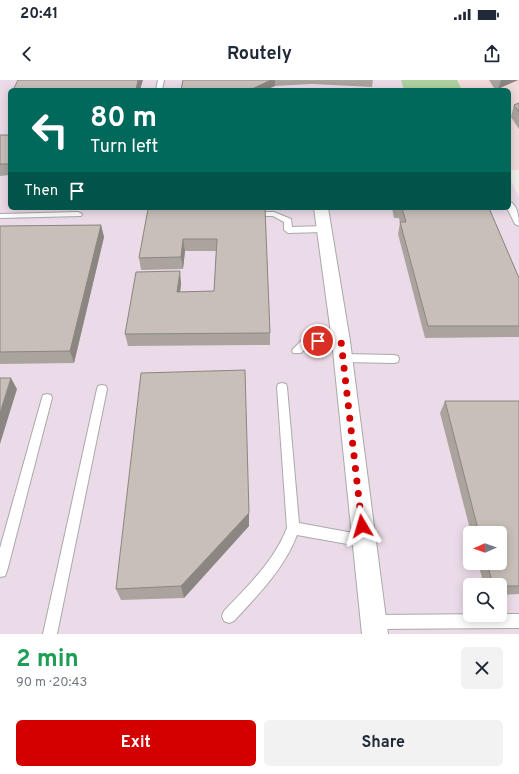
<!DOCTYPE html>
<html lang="en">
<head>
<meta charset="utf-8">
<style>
  body { margin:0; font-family:Overpass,sans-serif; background:#f2f2f3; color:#1f2937; height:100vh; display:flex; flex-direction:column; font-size:15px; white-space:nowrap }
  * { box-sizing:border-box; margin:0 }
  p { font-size:13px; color:#747a83 }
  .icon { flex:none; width:22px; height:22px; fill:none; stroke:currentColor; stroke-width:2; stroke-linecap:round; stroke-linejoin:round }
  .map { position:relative; height:554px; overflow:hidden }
  .side { display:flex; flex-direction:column; background:#fff; flex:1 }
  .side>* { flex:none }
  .top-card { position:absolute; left:8px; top:8px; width:503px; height:122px; border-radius:6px; box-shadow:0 2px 10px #0003; background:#00695c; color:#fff; overflow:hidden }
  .needle { width:26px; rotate:268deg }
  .tools { position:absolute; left:463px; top:446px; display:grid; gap:8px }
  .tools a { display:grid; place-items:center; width:44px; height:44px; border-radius:6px; background:#fff; box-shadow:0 2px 10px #0003; font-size:20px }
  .pin { position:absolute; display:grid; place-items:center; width:34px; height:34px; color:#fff; margin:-17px; border:2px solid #fff; border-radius:50%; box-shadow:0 1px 4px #0007 }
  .me { position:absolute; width:44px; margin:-22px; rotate:353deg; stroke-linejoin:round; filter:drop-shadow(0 0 3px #0008) }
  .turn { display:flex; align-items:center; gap:14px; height:84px; padding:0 16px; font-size:18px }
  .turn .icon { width:52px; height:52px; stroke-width:2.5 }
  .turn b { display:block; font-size:28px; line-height:34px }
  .then { display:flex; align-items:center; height:38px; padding:0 16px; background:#0003; gap:8px; font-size:15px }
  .round { display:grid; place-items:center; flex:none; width:42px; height:42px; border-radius:6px; background:#f2f2f3 }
  .summary { display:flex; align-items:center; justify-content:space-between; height:68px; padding:0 16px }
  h1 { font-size:24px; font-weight:700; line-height:30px; color:#1e9e55 }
  .button { display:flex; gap:8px; margin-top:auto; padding:8px 16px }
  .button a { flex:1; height:46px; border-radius:6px; background:#d40000; color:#fff; font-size:16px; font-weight:700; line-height:46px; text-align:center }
  .button a+a { background:#f2f2f3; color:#1f2937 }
  .status { display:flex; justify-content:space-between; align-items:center; height:28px; padding:0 20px; background:#fff; direction:ltr }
  .status svg { height:11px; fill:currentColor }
  header { display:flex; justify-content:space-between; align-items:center; height:52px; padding:0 16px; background:#fff; font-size:18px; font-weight:700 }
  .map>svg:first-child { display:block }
</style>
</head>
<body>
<div class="status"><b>20:41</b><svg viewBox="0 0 49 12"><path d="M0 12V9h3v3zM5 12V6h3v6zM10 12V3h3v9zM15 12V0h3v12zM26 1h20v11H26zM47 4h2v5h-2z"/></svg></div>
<header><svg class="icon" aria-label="back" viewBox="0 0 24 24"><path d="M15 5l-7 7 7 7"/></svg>Routely<svg class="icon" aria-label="share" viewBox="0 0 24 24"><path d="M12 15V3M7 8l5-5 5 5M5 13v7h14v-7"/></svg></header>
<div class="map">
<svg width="519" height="554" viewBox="0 0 519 554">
  <rect width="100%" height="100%" fill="#f2efe9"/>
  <!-- commercial -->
  <path fill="#f2dad9" d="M457 0H519V90H509V10H462Z"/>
  <!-- industrial -->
  <path fill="#ebdbe8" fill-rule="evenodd" d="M0 0H401L404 10H10V128H509V97L519 117V554H0ZM470 453H500V483H470ZM470 505H500V535H470Z"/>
  <!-- forest -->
  <path fill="#add19e" d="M401 0H457L462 10H404Z"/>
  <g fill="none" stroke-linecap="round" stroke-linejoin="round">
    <!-- lane casing -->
    <g stroke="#a9a9a9" stroke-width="2">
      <path id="lane" d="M158 0H164L162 10H156Z
        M509 121C518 125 519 138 519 146L515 144 507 128H509Z
        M78 132 82 134 81 136 0 138V134H2Z
        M249 132H274L291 139 292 147 324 146 328 149 324 152 288 153 284 150V142L273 136H249Z
        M307 257H341L346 261 341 265H309L301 273H293L292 270 304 258Z
        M343 274 394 275 398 276 399 279 398 282 394 283 343 282 339 281 338 278 339 275Z
        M282 303 286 304 287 307 299 443 364 455 368 457 370 461 368 465 364 467 297 455C284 489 258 515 234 541L229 543 224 541 222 536 224 531C248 506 274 481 287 448L277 307 278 304Z
        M102 305 106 306 107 309 57 554H43L97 309 98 306Z
        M47 314 51 315 52 318 7 491 5 496 0 497V468L42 318 43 315Z
        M500 534H519V548L373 549 368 547 366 542 368 537 373 535Z"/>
    </g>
    <!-- street casing -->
    <g stroke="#a9a9a9" stroke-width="2">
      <path id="street" d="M314 128H328L350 261 388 554H362L332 261Z"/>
    </g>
    <!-- lane -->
    <use href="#lane" fill="#fff" fill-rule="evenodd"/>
    <!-- street -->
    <use href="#street" fill="#fff" fill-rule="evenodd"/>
  </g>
  <!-- wall -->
  <path fill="#aba49e" d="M183 0H373L372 7 312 4 275 6Z
    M489 0H518L498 9 494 8Z
    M519 23V49L511 37 514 25Z
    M0 55H10V95L0 96Z
    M265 128 270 253V265L128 266 125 254 181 203 180 212 214 211 216 171H185L183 189 141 190 139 178 148 129Z
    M392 128H489L519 198V257L425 258 398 154 400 143 399 138H394Z
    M101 145 104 157 74 283 0 284V146Z
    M245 290 249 446 184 518 121 520 116 509Z
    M445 321H519V514L500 515V505H484L478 483H500V453H471L440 333Z"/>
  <!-- shaded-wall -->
  <path fill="#8b8681" d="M138 0H143L140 10H136Z
    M271 0H275V6L266 10H250Z
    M501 0H518L498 9Z
    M101 145 104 157 74 283 70 271Z
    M183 159 185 171 183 189 181 177Z
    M180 191 181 203 179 224 177 212Z
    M11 298 17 309 0 364V333Z
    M249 433V446L184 518 181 506Z"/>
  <!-- building -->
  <path fill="#c7bfb8" stroke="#8b8681" d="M18 0H138L136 10H13Z
    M183 0H271L250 10H181Z
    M519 23V32L514 25Z
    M0 55H10V84H0Z
    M265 128 270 253 125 254 136 192 180 191 177 212 214 211 217 159H183L181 177 139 178 148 129Z
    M402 128H489L519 198V246H428L400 142H406Z
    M101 145 70 271 0 272V146Z
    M245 290 249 433 181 506 116 509 141 293Z
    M0 298H11L0 333Z
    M445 321H519V506H500V505H493L487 483H500V453H479Z"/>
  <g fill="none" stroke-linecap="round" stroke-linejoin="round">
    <!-- route -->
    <path stroke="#d40000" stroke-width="7" stroke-dasharray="0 12.6" d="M318 261H341L362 446"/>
  </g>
</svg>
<div class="tools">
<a><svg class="needle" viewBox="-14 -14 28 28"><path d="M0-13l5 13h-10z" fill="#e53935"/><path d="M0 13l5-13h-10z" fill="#747a83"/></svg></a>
<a><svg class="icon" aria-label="search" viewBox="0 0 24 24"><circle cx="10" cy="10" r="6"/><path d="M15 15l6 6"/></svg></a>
</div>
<div class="pin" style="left:318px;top:261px;background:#d93025"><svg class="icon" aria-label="arrive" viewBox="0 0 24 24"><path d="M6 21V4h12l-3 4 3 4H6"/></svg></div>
<svg class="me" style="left:362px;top:446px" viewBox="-20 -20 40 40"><path d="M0-17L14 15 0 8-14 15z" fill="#d40000" stroke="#fff" stroke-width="4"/></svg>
<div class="top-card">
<div class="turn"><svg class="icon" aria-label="left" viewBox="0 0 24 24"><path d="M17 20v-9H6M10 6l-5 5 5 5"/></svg><div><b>80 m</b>Turn left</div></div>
<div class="then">Then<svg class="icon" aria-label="arrive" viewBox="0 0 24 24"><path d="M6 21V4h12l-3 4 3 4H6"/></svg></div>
</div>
</div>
<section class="side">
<div class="summary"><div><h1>2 min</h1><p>90 m · 20:43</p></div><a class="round"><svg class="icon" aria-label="close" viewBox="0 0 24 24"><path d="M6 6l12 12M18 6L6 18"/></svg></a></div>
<div class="button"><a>Exit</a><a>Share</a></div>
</section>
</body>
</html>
